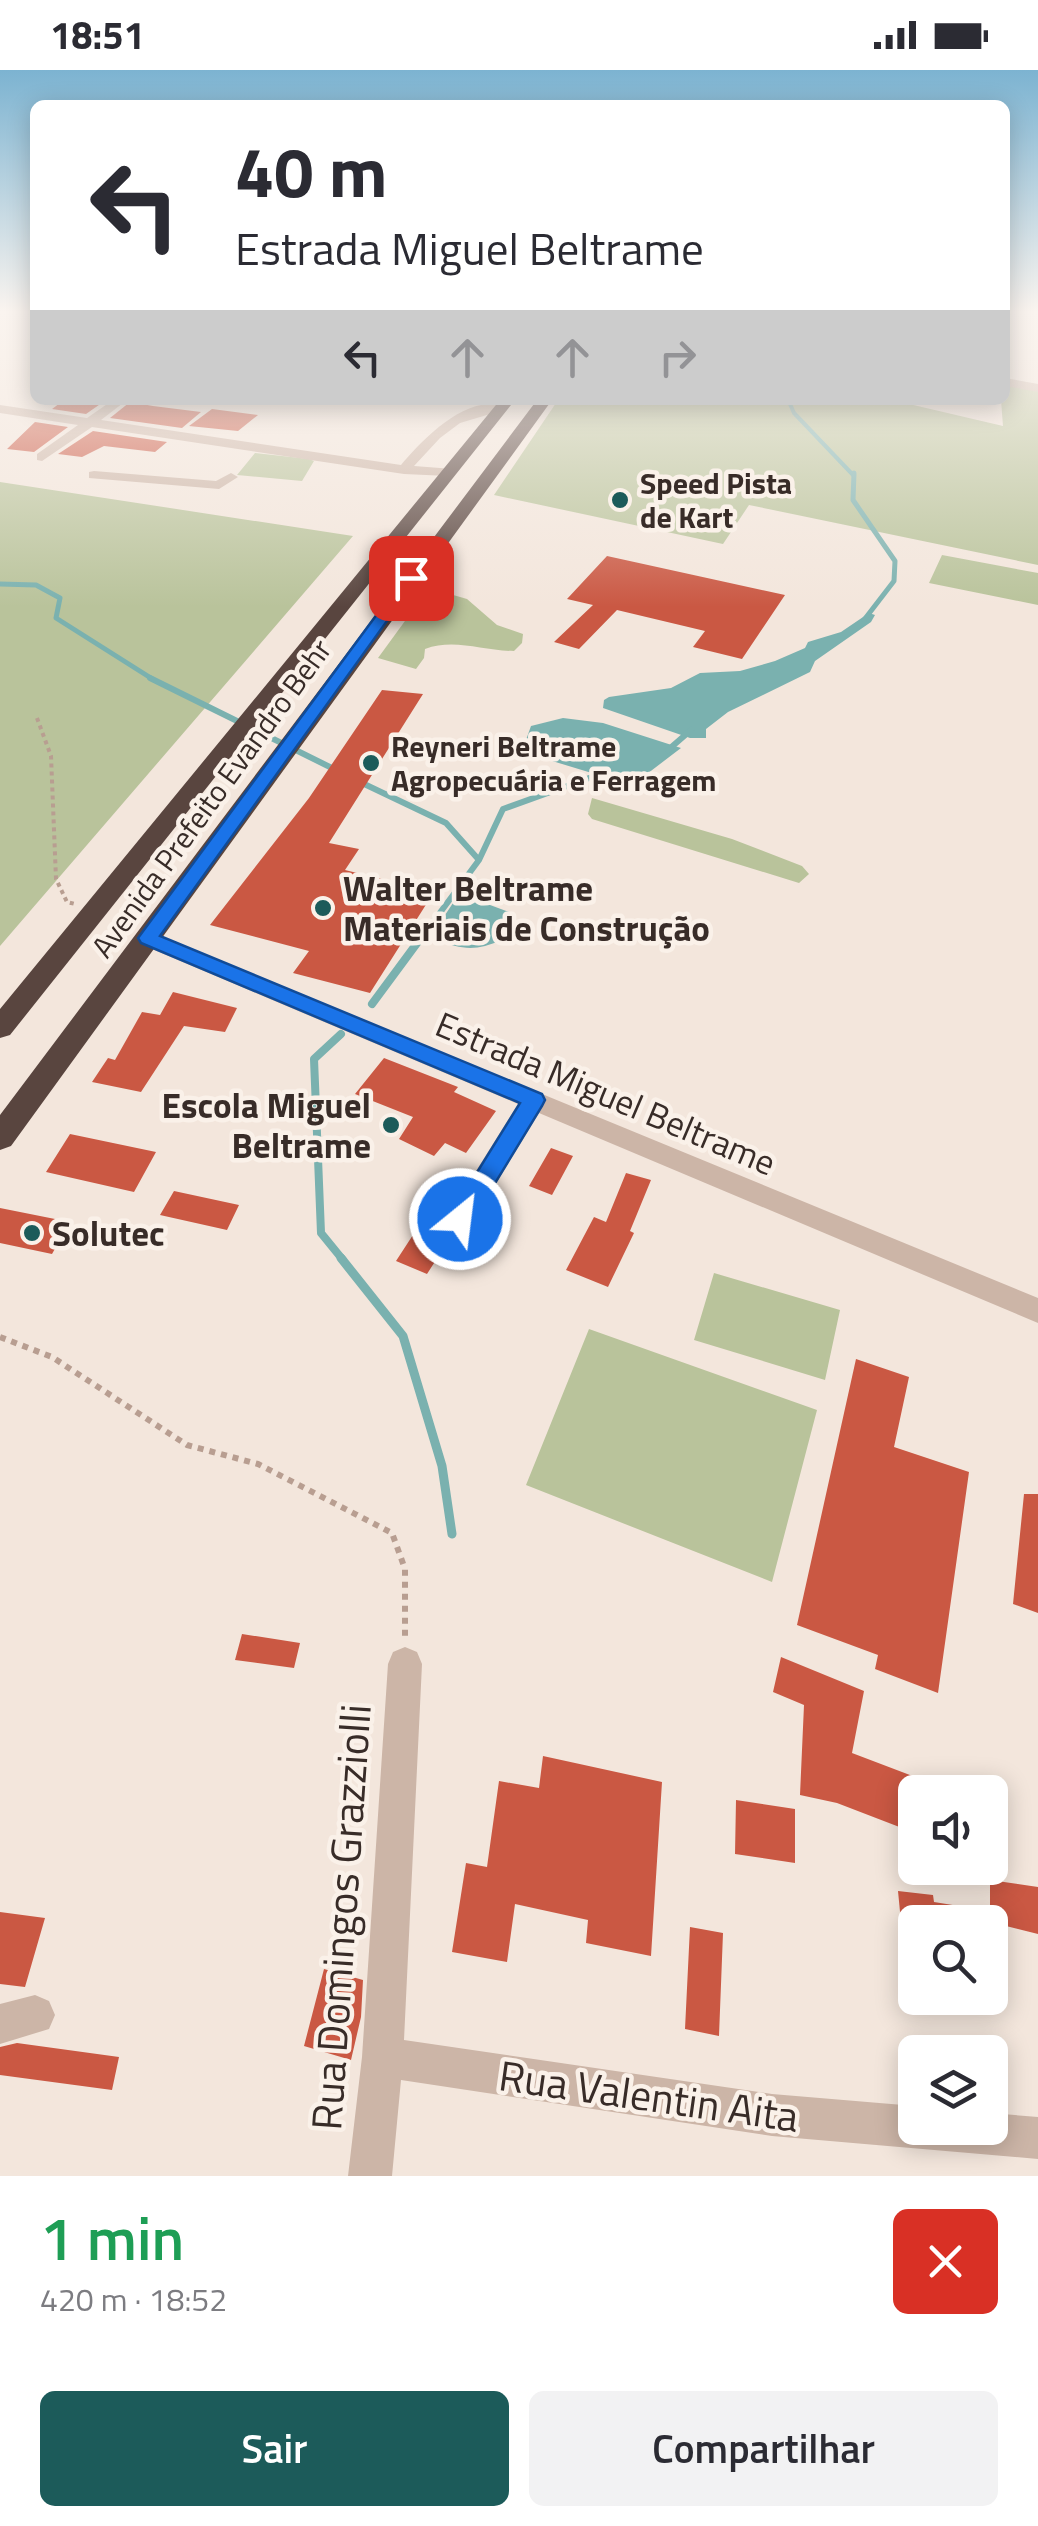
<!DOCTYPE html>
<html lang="pt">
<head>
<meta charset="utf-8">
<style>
  body { margin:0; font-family:"Titillium Web",sans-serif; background:#f2f2f3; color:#2b2b33; height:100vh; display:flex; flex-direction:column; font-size:38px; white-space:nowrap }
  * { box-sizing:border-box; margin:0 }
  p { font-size:32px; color:#7c7c81 }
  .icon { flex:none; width:55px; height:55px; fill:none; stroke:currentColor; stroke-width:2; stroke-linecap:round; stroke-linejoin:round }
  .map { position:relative; height:2106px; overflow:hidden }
  .panel { display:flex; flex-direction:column; background:#fff; flex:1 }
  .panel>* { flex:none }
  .top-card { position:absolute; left:30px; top:30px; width:980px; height:305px; border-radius:15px; box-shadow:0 5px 25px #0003; background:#fff; color:#2b2b33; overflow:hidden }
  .tools { position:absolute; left:898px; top:1705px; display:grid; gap:20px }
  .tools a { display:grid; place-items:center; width:110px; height:110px; border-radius:15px; background:#fff; box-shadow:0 5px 25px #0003; font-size:50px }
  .pin { position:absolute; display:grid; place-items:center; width:85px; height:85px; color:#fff; margin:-42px; border-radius:20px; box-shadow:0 5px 15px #0006 }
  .me { position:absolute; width:110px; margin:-55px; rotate:29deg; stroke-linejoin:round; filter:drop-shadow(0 0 8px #0008) }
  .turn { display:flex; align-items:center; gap:35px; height:210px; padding:0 40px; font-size:45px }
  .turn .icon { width:130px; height:130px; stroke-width:2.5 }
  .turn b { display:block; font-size:70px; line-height:85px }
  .lanes { display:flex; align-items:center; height:95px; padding:0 40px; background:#0003; justify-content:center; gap:50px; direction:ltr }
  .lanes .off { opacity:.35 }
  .round { display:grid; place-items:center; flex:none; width:105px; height:105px; border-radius:15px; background:#f2f2f3 }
  .headline { display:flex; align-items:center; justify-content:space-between; height:170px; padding:0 40px }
  h1 { font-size:60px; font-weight:600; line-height:75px; color:#1e9e55 }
  .cta { display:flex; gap:20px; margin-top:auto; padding:20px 40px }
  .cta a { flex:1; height:115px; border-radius:15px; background:#1c5b5a; color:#fff; font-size:40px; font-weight:600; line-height:115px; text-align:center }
  .cta a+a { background:#f2f2f3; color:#2b2b33 }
  .status { display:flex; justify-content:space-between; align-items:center; height:70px; padding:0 50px; background:#fff; direction:ltr }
  .status svg { height:28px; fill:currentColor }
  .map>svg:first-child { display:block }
</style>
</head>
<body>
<div class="status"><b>18:51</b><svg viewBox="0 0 49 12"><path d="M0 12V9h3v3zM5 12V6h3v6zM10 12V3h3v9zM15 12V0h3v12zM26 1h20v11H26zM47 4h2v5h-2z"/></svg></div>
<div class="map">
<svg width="1038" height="2106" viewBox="0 0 1038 2106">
  <rect width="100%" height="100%" fill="#f3e6dc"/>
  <!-- green -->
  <path fill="#b9c39b" d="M1005 313 1038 320V495L749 435 723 474 494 425 558 330H892L1003 356 1001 330H1005Z
    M255 383 309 389 314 391 302 411 237 405Z
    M0 412 353 466 0 876Z
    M942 485 1038 503V535L929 513Z
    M429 518 467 529 497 555 523 564 522 573 514 581C482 581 455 568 425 579L424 588 416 599 378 588Z
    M592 728 732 769 802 796 809 804 799 813 592 749 588 744Z
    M714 1203 840 1240 825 1310 694 1270Z
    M589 1259 817 1340 772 1512 526 1415Z"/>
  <!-- water -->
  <path fill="#7ab1af" d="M869 543 875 545 871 552 815 591 810 602 728 642 706 659V668H690L603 638 604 630 609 627 671 618 700 603 740 601 775 591 805 578 808 572 841 562Z
    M563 648 603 653 681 678 622 723 595 704 539 687 526 670 531 656Z
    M471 828 509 842 501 870C478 881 461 880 438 870L441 851 455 830Z"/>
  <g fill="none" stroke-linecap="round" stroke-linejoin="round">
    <!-- stream-far4 -->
    <path stroke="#7ab1af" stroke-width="4" d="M794 330 790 334 794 343 854 406"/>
    <!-- stream-far3 -->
    <path stroke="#7ab1af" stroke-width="5" d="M854 403 853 430 895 491 894 511 864 550
      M0 514 36 515 60 528 56 548 154 610"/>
    <!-- stream-far2 -->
    <path stroke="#7ab1af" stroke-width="6" d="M150 608 338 701
      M668 680 691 660
      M360 712 446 753 479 790 422 867
      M479 790 503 739 603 703"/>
    <!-- stream-far1 -->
    <path stroke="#7ab1af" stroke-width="8" d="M372 934 423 865
      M341 964 314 989 321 1163 343 1190"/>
    <!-- stream -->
    <path stroke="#7ab1af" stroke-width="9" d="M341 1188 403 1266 442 1396 452 1464"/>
  </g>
  <!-- building -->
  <path fill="#ca5843" d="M64 330H106L86 344 52 339Z
    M130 332 153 336 201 342 182 358 110 348Z
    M212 339 258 345 238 361 189 356Z
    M35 352 68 357 34 382 7 379Z
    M93 361 167 372 155 382 104 376 82 387 58 384Z
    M607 486 785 525 742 589 693 577 705 561 617 540 579 579 554 572 593 535 567 529Z
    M382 620 423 624 329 773 359 779 345 800 434 822 370 923 293 903 309 881 210 855 309 728Z
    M173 922 237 938 225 962 184 956 141 1022 92 1012 108 988 115 990 142 942 160 945Z
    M384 988 458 1017 454 1022 496 1041 466 1083 445 1073 434 1086 399 1069 413 1047 355 1024Z
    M70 1064 156 1082 134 1122 46 1102Z
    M551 1078 573 1086 552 1125 529 1116Z
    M626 1103 651 1110 630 1161 634 1163 608 1217 566 1200 594 1147 606 1152Z
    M174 1121 239 1135 227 1160 160 1145Z
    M0 1138 70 1152 52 1184 0 1173Z
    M424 1148 454 1162 427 1204 396 1191Z
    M856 1289 909 1307 894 1377 969 1402 938 1623 875 1599 878 1585 797 1555Z
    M1024 1424H1038V1543L1013 1534Z
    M242 1564 300 1573 294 1598 235 1590Z
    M781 1587 864 1621 852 1683 952 1721 915 1722V1763L837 1733 800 1725 804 1635 773 1622Z
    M543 1686 662 1712 651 1886 586 1873 588 1850 515 1834 507 1892 452 1882 466 1793 487 1797 499 1711 539 1718Z
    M736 1730 795 1739V1793L735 1784Z
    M990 1810 1038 1817V1864L990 1852H901L898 1821 933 1825 934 1832 990 1841Z
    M0 1842 45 1848 25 1917 0 1914Z
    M690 1857 723 1863 719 1966 685 1959Z
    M324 1899 363 1910 361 1947 351 1990 304 1976Z
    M17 1973 119 1987 112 2020 0 2005V1977Z"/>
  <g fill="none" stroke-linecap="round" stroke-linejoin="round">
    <!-- path-far1 -->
    <path stroke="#b89e91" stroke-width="4" stroke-dasharray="4 4" stroke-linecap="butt" d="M37 648 51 686 56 809 67 832 75 834"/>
    <!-- path -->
    <path stroke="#b89e91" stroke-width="6" stroke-dasharray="6 6" stroke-linecap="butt" d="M0 1267 52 1287 187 1375 258 1394 392 1463 405 1499V1566"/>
    <!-- minor -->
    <path fill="#ccb5a7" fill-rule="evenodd" d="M1005 308 1038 314V322L1005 316Z
      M113 330H127L101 350 401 395C421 371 471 318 507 339L460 353 440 368 414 396 453 399V405L448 406 404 404 92 357 42 391 37 390V384L78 355 0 343V335L87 348Z
      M94 401 216 411 231 403 238 407 219 419 89 408V402Z
      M148 862 1038 1228V1253L539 1043 469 1157 460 1160 451 1157 447 1149 451 1141 518 1034 140 874 137 869 140 864Z
      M405 1577 417 1582 422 1594 404 1970 772 2024 915 2036V2058H990V2043L1038 2047V2089L772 2066 401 2010 392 2106H348L362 1987 388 1594 393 1582Z
      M35 1925 49 1931 55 1945 49 1959 0 1974V1934Z"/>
    <!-- highway -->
    <path fill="#59453f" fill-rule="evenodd" d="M500 330H515L10 965 0 968V939Z
      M537 330H552L11 1076 0 1080V1045Z"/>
  </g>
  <!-- sky -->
  <linearGradient id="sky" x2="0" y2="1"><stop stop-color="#7cb3d1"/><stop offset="0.45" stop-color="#faf4ef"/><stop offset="1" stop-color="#faf4ef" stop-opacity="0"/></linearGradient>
  <rect width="1038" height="537" fill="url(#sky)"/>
  <!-- route -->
  <path fill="#1a73e8" stroke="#114b97" stroke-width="2.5" d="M411 504 418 508 160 866 542 1024 545 1030 542 1036 469 1156H452L448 1149 520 1033 141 873 138 868 406 505Z"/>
  <!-- markers -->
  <g fill="#1c5b5a" stroke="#faf1e9" stroke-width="4">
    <circle cx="620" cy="430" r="10"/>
    <circle cx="371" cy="693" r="10"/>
    <circle cx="323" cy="838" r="10"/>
    <circle cx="391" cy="1055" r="10"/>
    <circle cx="32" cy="1163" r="10"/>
  </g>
  <g text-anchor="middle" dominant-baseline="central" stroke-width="9" stroke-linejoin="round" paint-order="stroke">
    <!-- far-poi labels -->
    <g font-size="30" font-weight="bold" fill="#382c28" stroke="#faf1e9" text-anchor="start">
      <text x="640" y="413">Speed Pista<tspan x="640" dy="34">de Kart</tspan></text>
      <text x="391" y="676">Reyneri Beltrame<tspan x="391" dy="34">Agropecuária e Ferragem</tspan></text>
    </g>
    <!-- far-street labels -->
    <g font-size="30" fill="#382c28" stroke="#faf1e9">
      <text transform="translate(211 728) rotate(-54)">Avenida Prefeito Evandro Behr</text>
    </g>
    <!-- poi labels -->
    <g font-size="35" font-weight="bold" fill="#382c28" stroke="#faf1e9" text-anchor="start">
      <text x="343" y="818">Walter Beltrame<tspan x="343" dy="40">Materiais de Construção</tspan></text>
      <text x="371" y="1035" text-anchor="end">Escola Miguel<tspan x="371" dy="40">Beltrame</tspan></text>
      <text x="52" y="1163">Solutec</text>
    </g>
    <!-- street labels -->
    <g font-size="35" fill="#382c28" stroke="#faf1e9">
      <text transform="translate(606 1023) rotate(23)">Estrada Miguel Beltrame</text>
    </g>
    <!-- near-street labels -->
    <g font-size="42" fill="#382c28" stroke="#faf1e9">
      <text transform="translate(340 1847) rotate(-86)">Rua Domingos Grazziolli</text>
      <text transform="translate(649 2025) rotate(8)">Rua Valentin Aita</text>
    </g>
  </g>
</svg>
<div class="tools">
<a><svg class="icon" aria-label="sound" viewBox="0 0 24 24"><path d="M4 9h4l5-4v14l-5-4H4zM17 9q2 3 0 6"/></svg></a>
<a><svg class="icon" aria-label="search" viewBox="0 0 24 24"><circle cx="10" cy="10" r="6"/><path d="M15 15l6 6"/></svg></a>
<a><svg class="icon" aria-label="layers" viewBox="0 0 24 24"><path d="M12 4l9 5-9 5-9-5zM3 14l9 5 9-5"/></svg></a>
</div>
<div class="pin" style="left:411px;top:508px;background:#d93025"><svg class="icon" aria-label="arrive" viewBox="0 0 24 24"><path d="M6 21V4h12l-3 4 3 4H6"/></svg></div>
<svg class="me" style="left:460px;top:1149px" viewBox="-20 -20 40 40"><circle r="17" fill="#1a73e8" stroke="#fff" stroke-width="3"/><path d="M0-11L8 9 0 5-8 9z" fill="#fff"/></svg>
<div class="top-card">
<div class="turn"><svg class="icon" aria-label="left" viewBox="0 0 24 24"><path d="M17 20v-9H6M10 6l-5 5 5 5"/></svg><div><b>40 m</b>Estrada Miguel Beltrame</div></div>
<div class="lanes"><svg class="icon" aria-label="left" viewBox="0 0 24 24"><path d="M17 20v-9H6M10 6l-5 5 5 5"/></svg><svg class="icon off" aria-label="ahead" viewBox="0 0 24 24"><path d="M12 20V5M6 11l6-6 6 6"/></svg><svg class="icon off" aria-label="ahead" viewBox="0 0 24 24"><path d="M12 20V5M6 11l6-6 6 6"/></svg><svg class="icon off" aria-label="right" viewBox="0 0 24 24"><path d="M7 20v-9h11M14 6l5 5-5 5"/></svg></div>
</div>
</div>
<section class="panel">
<div class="headline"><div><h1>1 min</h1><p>420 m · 18:52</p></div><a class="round" style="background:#d93025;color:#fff"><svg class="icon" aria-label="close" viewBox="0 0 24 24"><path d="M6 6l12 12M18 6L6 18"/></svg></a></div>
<div class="cta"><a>Sair</a><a>Compartilhar</a></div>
</section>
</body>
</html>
